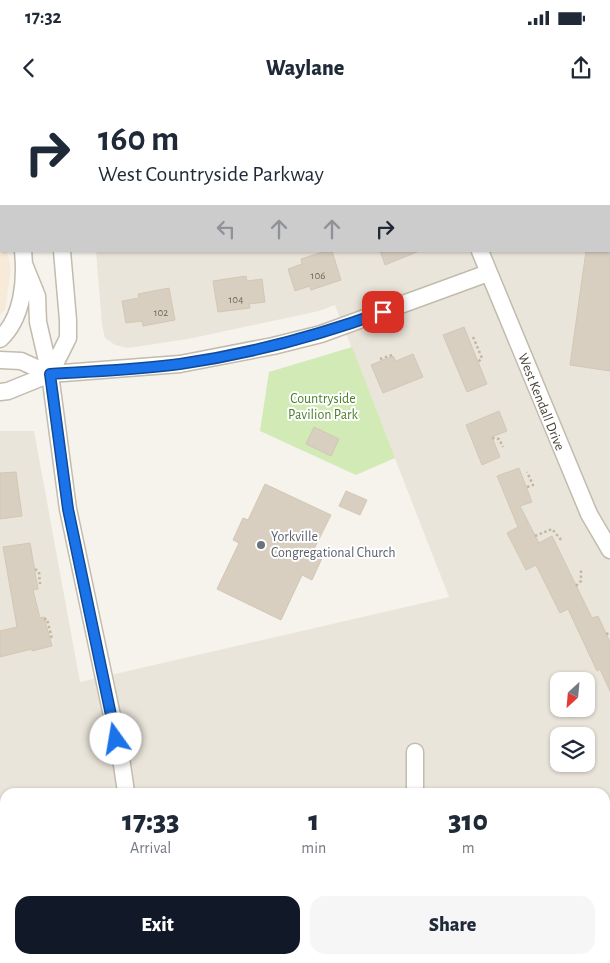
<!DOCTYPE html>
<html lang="en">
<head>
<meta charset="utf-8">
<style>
  body { margin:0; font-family:"Alegreya Sans",sans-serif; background:#f6f6f7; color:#1f2937; height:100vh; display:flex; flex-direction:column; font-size:19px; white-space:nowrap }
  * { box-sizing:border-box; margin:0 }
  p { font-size:16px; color:#747a83 }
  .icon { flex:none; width:28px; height:28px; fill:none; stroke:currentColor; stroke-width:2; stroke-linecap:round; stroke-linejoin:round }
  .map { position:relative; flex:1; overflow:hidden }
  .details { position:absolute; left:0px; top:688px; width:610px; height:176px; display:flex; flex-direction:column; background:#fff; border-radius:15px 15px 0 0; box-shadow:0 1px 4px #0004 }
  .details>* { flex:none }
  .guide { position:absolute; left:0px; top:0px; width:610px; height:152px; box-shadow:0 1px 4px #0004; background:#fff; color:#1f2937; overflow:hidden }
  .needle { width:32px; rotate:206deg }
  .controls { position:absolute; left:550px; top:572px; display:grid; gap:10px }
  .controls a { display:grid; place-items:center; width:45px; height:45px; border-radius:10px; background:#fff; box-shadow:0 1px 4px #0004; font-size:25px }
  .pin { position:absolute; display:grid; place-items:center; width:42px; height:42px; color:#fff; margin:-21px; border-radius:10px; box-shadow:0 2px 8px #0006 }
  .me { position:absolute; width:55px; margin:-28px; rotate:347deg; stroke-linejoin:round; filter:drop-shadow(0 0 4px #0008) }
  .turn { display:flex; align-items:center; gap:18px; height:105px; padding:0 15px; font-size:22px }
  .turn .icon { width:65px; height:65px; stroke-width:2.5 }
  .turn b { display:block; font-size:35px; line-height:42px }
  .lanes { display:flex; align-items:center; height:48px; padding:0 15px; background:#0003; justify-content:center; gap:25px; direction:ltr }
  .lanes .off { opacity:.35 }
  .eta { display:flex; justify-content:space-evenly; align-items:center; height:85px; text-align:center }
  .eta b { font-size:30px; font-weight:800; line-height:35px }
  .button { display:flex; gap:10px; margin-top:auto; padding:10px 15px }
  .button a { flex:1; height:58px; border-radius:15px; background:#111827; color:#fff; font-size:20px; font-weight:800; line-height:58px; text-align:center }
  .button a+a { background:#f6f6f7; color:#1f2937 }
  .status { display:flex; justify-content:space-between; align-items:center; height:35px; padding:0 25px; background:#fff; direction:ltr }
  .status svg { height:14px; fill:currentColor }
  header { display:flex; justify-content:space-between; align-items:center; height:65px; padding:0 15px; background:#fff; font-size:22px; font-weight:800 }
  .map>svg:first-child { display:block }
</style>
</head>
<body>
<div class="status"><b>17:32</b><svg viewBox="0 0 49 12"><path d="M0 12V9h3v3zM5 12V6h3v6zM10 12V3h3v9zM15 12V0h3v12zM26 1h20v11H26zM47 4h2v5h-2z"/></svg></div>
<header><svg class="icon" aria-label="back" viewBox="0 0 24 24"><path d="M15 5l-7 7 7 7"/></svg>Waylane<svg class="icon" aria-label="share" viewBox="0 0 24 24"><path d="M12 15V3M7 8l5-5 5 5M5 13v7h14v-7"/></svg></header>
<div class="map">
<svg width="610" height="863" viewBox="0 0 610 863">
  <rect width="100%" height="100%" fill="#f6f3ec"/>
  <!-- residential -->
  <path fill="#eae5da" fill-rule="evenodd" d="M84 0H391L392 1H84Z
    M610 73V863H0V331H34L80 582 449 497 335 205 319 211 188 239 128 248 115 245 105 238 102 225 96 151H609ZM559 581H586V609H559ZM559 636H586V664H559ZM5 692H605V859H5Z"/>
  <!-- commercial -->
  <path fill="#f7ead8" d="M442 0H610V73L609 74V1Z
    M0 123 1 151H7L11 169 5 210 0 215Z"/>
  <!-- green -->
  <path fill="#d2eab5" d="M352 247 395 358 356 375 260 331 269 272Z"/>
  <!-- building -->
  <path fill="#d8cfc1" stroke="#d3c7b4" d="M326 151H332L341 180 311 190 310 186 295 191 288 169 302 164 301 159Z
    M380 151H417V152L385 165Z
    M586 151H610V271L570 265Z
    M246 176 247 181 262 179 265 202 249 204 250 208 218 212 213 181Z
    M169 188 175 220 143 226 142 221 126 223 122 201 139 198 138 194Z
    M464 227 487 284 467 292 443 235Z
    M413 254 423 277 383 293 371 265 393 256 396 261Z
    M499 311 507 331 492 337 500 357 482 365 466 325Z
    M314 327 339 339 331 356 306 344Z
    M519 368 532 402 520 406 539 443 552 436 592 518 598 516 610 542V591L600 569 597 571 568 509 560 513 536 465 526 470 507 433 518 427 497 376Z
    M16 372 22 416 0 419V373Z
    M265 384 331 415 313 451 323 456 312 480 302 475 281 520 217 489 239 443 233 440 243 418 248 420Z
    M346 391 367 400 360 415 339 406Z
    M30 443 38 489 33 490 40 518 44 517 52 546 32 551V549L0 557V531L17 527 3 447Z"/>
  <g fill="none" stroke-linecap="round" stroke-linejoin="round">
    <!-- minor casing -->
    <g stroke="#c2bbae" stroke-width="19">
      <path id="minor" d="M10 0V1
        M49 0V1
        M418 0 419 1
        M345 1 347 0
        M480 151 589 414 610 450
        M24 164 37 196 38 222 50 274 68 409 121 658 126 692
        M0 239C23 218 26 180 23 151
        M0 260 21 261 50 274
        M50 274 68 238V220L62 151
        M0 292 8 291 50 274 180 264 273 246 321 234 488 173
        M415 652V692
        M605 807 610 806
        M0 821 5 820
        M139 859V863"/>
    </g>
    <!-- path -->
    <path stroke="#c4b79f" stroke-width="2.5" stroke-dasharray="2.5 2.5" stroke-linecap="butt" d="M473 237 482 258 478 262
      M380 259 392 255V257
      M492 338 499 339 503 347
      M527 387 533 385 527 372
      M535 436 552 429 562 441
      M35 469 39 472 40 484
      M576 486 581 481V469
      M44 519H47L52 539
      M606 534 610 533
      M569 860V859"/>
    <!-- minor -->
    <use href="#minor" stroke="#fff" stroke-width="16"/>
  </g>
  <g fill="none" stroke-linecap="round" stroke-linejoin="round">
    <!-- route casing -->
    <g stroke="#114b97" stroke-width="12">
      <path id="route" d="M116 639 68 409 50 274C93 271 137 270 180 264 249 254 317 236 383 212"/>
    </g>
    <!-- route -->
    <use href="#route" stroke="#1a73e8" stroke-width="9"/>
  </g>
  <!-- markers -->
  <circle fill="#6b7280" stroke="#fff" stroke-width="2" cx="261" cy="445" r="5"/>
  <g text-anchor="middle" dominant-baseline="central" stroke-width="4" stroke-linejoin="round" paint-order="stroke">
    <!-- number labels -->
    <g font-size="11" fill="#6e675b">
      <text x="318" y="175">106</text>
      <text x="236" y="199">104</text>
      <text x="161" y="212">102</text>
    </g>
    <!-- park labels -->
    <g font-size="14" fill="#4a7f2a" stroke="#fff">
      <text x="323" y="299">Countryside<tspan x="323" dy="16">Pavilion Park</tspan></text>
    </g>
    <!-- street labels -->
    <g font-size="14" fill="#4b4439" stroke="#fff">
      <text transform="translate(541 302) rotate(68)">West Kendall Drive</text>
    </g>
    <!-- worship labels -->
    <g font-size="14" fill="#5b616d" stroke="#fff" text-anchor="start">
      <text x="271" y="437">Yorkville<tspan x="271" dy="16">Congregational Church</tspan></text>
    </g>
  </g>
</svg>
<div class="controls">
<a><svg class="needle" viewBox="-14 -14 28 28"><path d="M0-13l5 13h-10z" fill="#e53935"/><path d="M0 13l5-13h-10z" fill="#747a83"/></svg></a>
<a><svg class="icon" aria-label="layers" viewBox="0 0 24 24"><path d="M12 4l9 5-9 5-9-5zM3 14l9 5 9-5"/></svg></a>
</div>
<div class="pin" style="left:383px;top:212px;background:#d93025"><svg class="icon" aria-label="arrive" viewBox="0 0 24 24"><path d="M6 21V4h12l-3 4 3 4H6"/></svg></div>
<svg class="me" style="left:116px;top:639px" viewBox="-20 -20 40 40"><circle r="19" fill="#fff"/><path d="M0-13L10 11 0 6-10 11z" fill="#1a73e8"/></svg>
<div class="guide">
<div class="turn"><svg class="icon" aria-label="right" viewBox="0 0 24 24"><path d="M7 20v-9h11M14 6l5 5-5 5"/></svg><div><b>160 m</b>West Countryside Parkway</div></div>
<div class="lanes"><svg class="icon off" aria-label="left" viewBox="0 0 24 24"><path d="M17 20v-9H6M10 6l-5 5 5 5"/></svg><svg class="icon off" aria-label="ahead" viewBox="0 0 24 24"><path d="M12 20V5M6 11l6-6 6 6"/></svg><svg class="icon off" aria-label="ahead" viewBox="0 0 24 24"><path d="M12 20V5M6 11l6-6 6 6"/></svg><svg class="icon" aria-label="right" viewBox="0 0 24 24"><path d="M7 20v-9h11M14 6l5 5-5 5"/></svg></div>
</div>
<section class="details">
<div class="eta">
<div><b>17:33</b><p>Arrival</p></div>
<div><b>1</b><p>min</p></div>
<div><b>310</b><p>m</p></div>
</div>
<div class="button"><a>Exit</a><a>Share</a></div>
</section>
</div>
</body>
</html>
